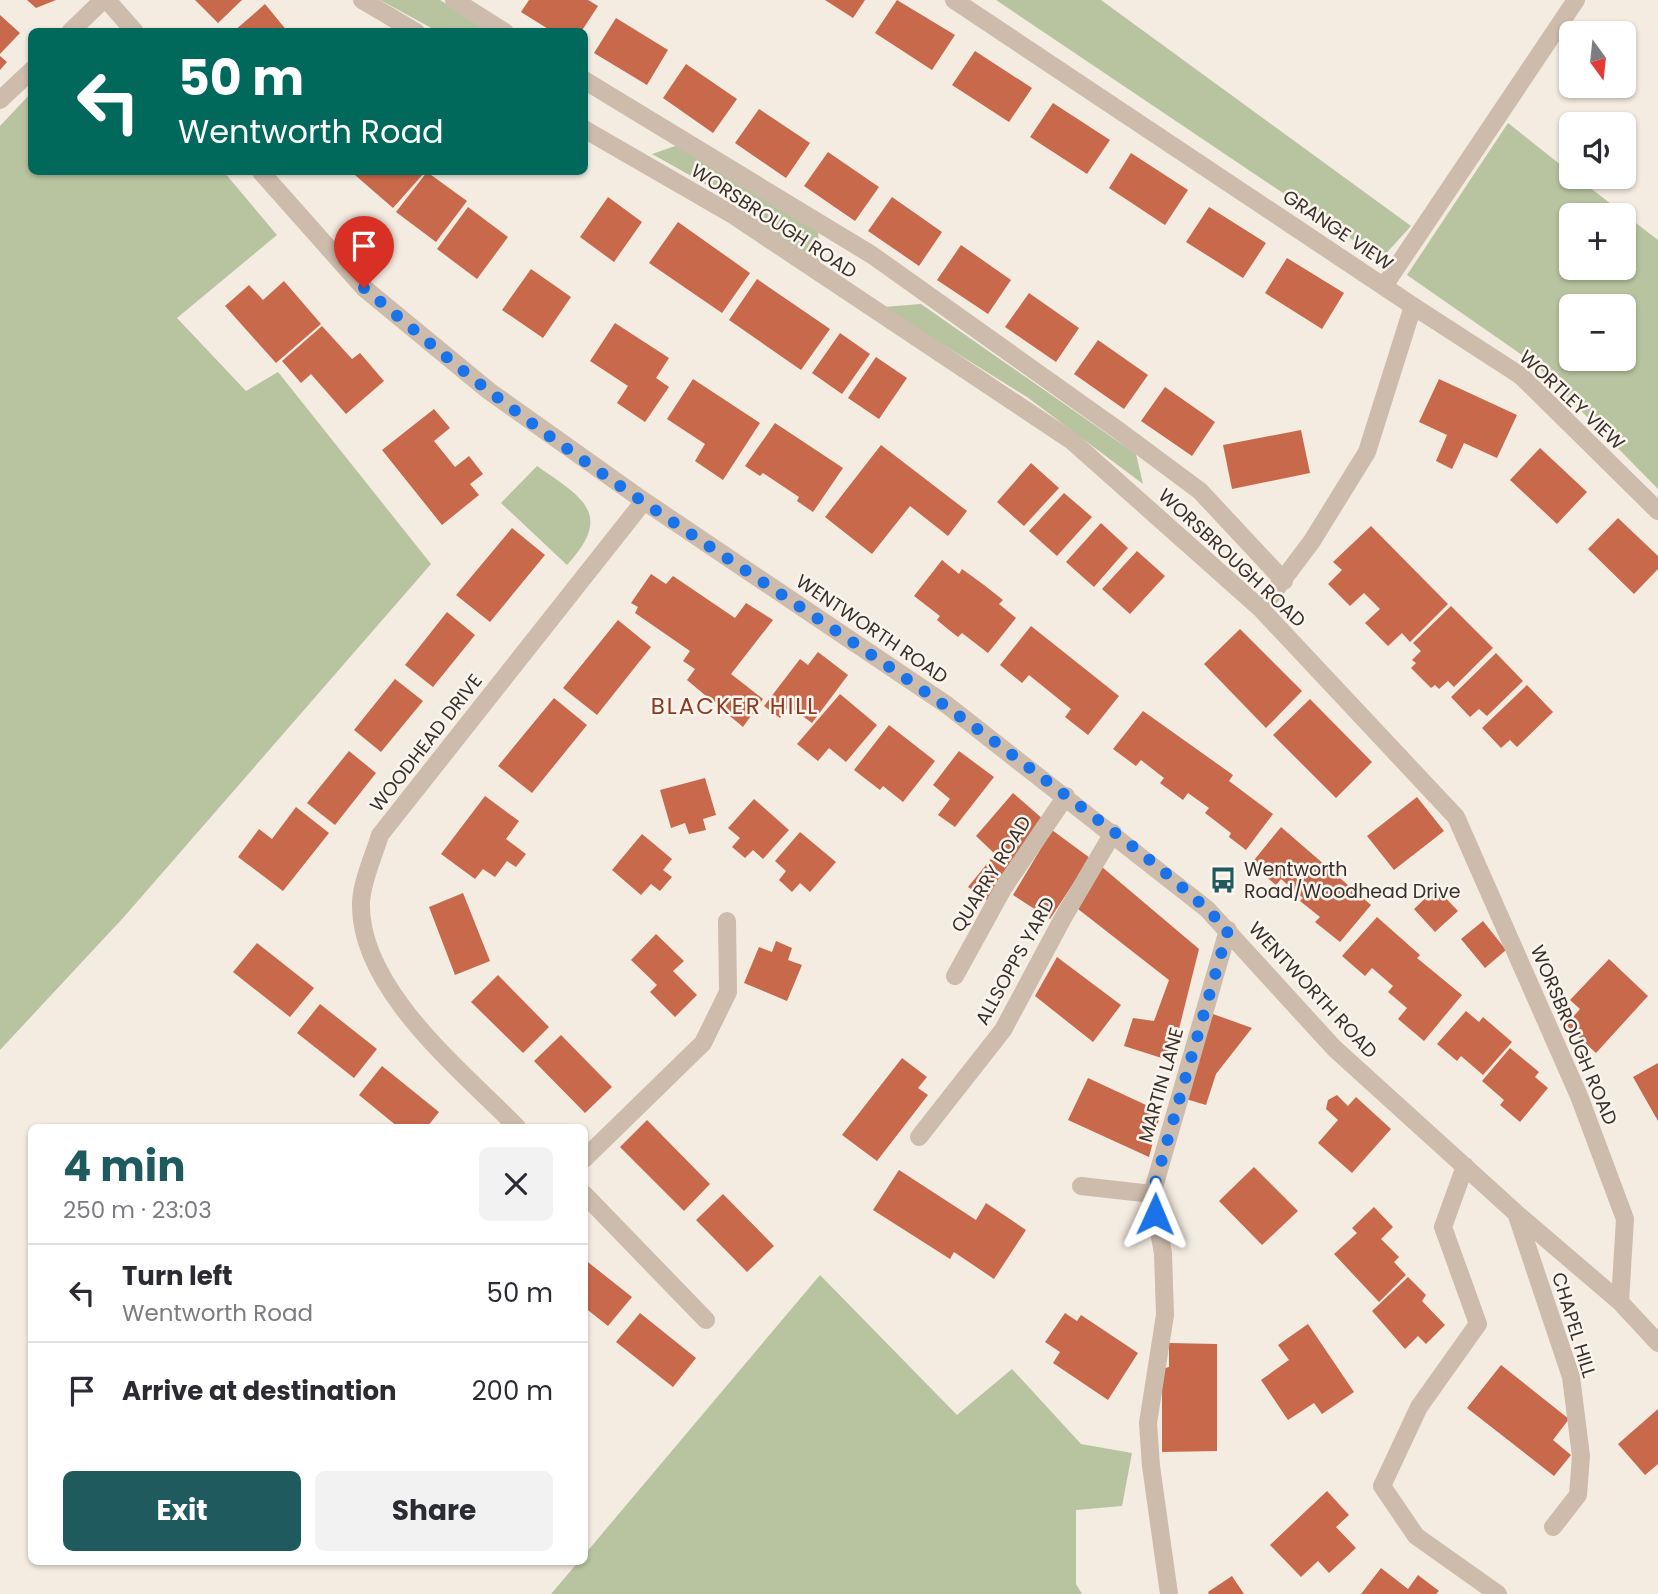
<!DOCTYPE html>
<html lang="en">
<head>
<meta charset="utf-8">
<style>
  body { margin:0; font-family:Poppins,sans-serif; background:#f2f2f3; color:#2b2b33; height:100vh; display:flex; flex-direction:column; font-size:26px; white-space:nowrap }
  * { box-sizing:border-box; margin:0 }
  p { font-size:23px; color:#7c7c81 }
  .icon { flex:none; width:38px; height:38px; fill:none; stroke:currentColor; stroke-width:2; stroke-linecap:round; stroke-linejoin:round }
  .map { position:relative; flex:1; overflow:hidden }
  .details { position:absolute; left:28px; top:1124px; width:560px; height:441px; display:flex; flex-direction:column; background:#fff; border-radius:10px; box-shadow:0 2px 5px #0004 }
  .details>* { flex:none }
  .guide { position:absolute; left:28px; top:28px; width:560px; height:147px; border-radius:10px; box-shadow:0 2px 5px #0004; background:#00695c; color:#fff; overflow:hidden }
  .needle { width:46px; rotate:165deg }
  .fabs { position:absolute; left:1559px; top:21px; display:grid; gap:14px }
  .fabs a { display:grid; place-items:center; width:77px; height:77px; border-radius:10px; background:#fff; box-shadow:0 2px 5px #0004; font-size:35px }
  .pin { position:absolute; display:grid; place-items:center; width:60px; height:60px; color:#fff; margin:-72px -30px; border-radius:50% 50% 50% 0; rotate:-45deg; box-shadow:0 0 7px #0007 }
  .pin .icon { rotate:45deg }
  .me { position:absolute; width:77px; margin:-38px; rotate:1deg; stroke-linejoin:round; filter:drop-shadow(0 0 5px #0008) }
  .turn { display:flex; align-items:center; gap:24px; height:147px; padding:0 35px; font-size:32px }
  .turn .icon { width:91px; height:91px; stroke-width:2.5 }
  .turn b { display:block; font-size:49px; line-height:60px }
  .round { display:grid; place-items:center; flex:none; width:74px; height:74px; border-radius:10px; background:#f2f2f3 }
  .summary { display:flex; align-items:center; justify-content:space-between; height:119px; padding:0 35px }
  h1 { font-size:42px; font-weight:700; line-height:52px; color:#1f5a5e }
  .cta { display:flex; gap:14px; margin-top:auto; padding:14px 35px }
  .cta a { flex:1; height:80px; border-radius:10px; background:#1f5a5e; color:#fff; font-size:28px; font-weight:700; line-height:80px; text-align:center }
  .cta a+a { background:#f2f2f3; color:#2b2b33 }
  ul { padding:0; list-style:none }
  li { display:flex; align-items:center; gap:21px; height:98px; padding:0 35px; border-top:2px solid #e1e1e2 }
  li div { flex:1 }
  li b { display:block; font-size:26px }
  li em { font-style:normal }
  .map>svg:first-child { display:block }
</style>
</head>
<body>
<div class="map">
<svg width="1658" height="1594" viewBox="0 0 1658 1594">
  <rect width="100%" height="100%" fill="#f4ebe1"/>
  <!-- green -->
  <path fill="#b8c4a0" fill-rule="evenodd" d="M380 0H440L492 31H437Z
    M996 0H1101L1411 226 1381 259Z
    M31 93 32 172H224L277 235 177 318 246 391 278 372 431 564 123 918 0 1050V126Z
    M1508 123 1571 173 1572 177H1576L1658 240V489L1535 364 1407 275ZM1572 215H1624V268H1572ZM1572 306H1624V359H1572Z
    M681 144 818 230 820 264 702 182 652 154Z
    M921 304 1136 454 1143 484 1027 397 883 307Z
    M537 466C581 497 615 513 567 565L501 503Z
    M820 1275 957 1415 1012 1369 1081 1444 1132 1453 1122 1506 1076 1510V1584L1082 1594H551L579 1561H584L585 1554Z"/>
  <!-- building -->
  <path fill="#c8694b" d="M27 0H56L36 8Z
    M195 0H242L218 23Z
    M529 0H588L598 6 581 32H553L521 12Z
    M825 0H865L853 18Z
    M897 0 955 35 932 70 875 33Z
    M265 4 288 32H233Z
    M0 15 20 33 0 54Z
    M616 18 668 50 647 85 594 53Z
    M975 51 1032 88 1009 122 952 85Z
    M0 56 7 62 0 70Z
    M686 64 737 99 713 133 663 98Z
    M1053 103 1110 140 1087 174 1030 137Z
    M759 109 810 143 786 178 735 143Z
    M828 152 879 187 855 221 804 186Z
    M1131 153 1188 190 1165 225 1109 188Z
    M358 172H425L393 208 355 175Z
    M427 172 467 201 436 242 396 212Z
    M608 197 642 222 614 262 580 237Z
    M892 197 942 232 919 266 868 231Z
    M468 207 508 237 477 279 437 249Z
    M1209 207 1266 243 1243 278 1186 242Z
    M678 222 750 273 722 313 649 263Z
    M961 245 1011 280 988 314 937 280Z
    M1287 258 1344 293 1322 329 1265 293Z
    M531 269 571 297 543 338 502 310Z
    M757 279 830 329 801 370 729 320Z
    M284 281 321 324 276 363 225 306 249 285 263 300Z
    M1029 293 1079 328 1056 362 1005 327Z
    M615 323 669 358 656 378 669 387 645 422 617 403 628 386 590 361Z
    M322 326 352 359 360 353 384 381 346 414 311 374 301 383 282 361Z
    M840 333 870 354 842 394 812 373Z
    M1098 340 1148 375 1124 409 1074 374Z
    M876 357 907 378 879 419 848 398Z
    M693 379 760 423 723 480 695 461 705 444 667 419Z
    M1439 379 1517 415 1497 458 1464 443 1452 469 1436 461 1447 435 1419 422Z
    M1165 387 1215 422 1192 456 1141 421Z
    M434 409 450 428 434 441 455 467 469 456 483 474 470 484 479 495 442 525 382 450Z
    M775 423 843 468 813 512 797 501 799 497 763 473 760 476 745 466Z
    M1301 430 1310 473 1232 489 1223 445Z
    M881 445 967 511 948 536 910 506 872 554 825 517Z
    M1540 448 1587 492 1557 524 1510 480Z
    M1031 463 1059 488 1024 526 997 502Z
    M1064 493 1092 517 1057 556 1029 531Z
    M1618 518 1658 556V569L1634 594 1588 549Z
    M1101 523 1128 548 1094 587 1066 562Z
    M1371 526 1448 604 1410 642 1402 633 1388 646 1365 623 1380 609 1364 593 1350 606 1328 584 1342 570 1333 562Z
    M512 528 545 555 490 622 456 595Z
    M1137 551 1165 576 1130 614 1102 589Z
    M942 560 959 574 962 569 984 585 1003 600 999 604 1016 618 988 653 962 633 958 637 949 630 937 620 940 616 914 596Z
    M651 574 666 584 673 576 735 618 746 603 773 620 731 674 763 699 743 727 687 680 695 669 683 661 690 651 635 613 638 607 631 603Z
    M1451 606 1493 648 1454 687 1448 681 1439 689 1435 685 1431 688 1411 668 1416 663 1412 660 1421 651 1413 643Z
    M447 612 475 635 433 687 405 665Z
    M618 620 651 647 597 715 563 688Z
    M1031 626 1119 696 1088 735 1065 717 1071 709 1029 675 1022 683 1000 665Z
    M1240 629 1302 691 1266 728 1204 664Z
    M818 652 848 675 812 723 789 706 780 718 764 706 800 659 808 665Z
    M1496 653 1523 681 1487 716 1479 709 1470 717 1451 697Z
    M395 679 423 701 381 752 354 730Z
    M1527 685 1553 712 1517 747 1510 740 1501 748 1482 728Z
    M840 694 877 725 846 762 829 748 818 761 797 744Z
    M554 698 587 725 532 793 498 766Z
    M1310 699 1372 762 1336 798 1273 735Z
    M1143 711 1233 775 1229 781 1273 814 1246 850 1229 837 1231 833 1205 813 1209 808 1188 793 1183 800 1160 783 1164 778 1141 760 1136 766 1113 749Z
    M889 725 935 761 903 802 883 786 880 790 854 770Z
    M349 751 376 773 335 825 307 803Z
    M959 751 994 777 955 827 938 815 950 799 933 785Z
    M705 778 716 815 703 819 706 830 689 834 685 823 671 828 660 790Z
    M1013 793 1044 820 990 902 968 887 995 854 976 836Z
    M485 796 519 821 506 839 526 854 516 867 507 861 495 877 483 869 475 879 441 854Z
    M1417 797 1444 831 1394 870 1367 836Z
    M754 799 789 830 763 859 753 850 745 858 732 847 740 838 728 828Z
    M296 807 329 833 283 891 238 857 259 829 272 839Z
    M1281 827 1371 905 1340 942 1315 922 1320 917 1300 901 1303 898 1281 879 1276 885 1251 864Z
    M1052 830 1090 858 1050 919 1013 895Z
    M800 832 836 862 810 892 800 883 792 892 779 880 786 871 775 861Z
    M642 834 672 859 663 870 672 877 660 891 651 884 641 895 612 870Z
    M1102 867 1199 949 1171 1061 1124 1046 1133 1018 1154 1021 1169 980 1078 909Z
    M1436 888 1458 911 1435 932 1414 909Z
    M463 893 490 961 455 975 429 907Z
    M1377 917 1420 955 1417 958 1462 995 1424 1041 1398 1019 1407 1008 1388 992 1393 986 1372 968 1365 976 1342 956Z
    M1483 921 1506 950 1485 968 1461 939Z
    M656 934 684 961 673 971 697 995 675 1017 650 992 657 985 631 960Z
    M776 941 792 948 788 960 802 965 787 1001 744 983 759 947 772 952Z
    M257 943 314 988 290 1017 233 972Z
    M1057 957 1121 1005 1093 1042 1035 996Z
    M1609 959 1648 996 1596 1053 1566 1025 1580 1009 1570 1000Z
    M498 975 549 1027 523 1053 471 1002Z
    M320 1004 377 1049 354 1078 297 1033Z
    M1466 1011 1479 1022 1483 1017 1512 1042 1483 1075 1461 1056 1457 1061 1437 1044Z
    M1213 1014 1252 1028 1216 1074 1206 1105 1186 1099Z
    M561 1035 612 1087 585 1113 534 1061Z
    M1510 1048 1539 1072 1535 1077 1548 1088 1520 1122 1500 1105 1504 1100 1482 1081Z
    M902 1058 927 1077 918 1088 928 1095 877 1161 842 1135Z
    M1658 1063V1121L1633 1077Z
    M382 1066 439 1112 427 1127H398L359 1095Z
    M1088 1078 1161 1112 1149 1157 1068 1120Z
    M1337 1095 1348 1106 1356 1097 1391 1129 1352 1173 1318 1143 1338 1120 1326 1109 1328 1100Z
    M647 1120 710 1184 684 1211 620 1147Z
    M1254 1167 1298 1211 1262 1245 1219 1201Z
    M899 1170 976 1220 986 1203 1026 1230 994 1279 954 1252 950 1259 873 1210Z
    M723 1194 774 1246 747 1272 696 1220Z
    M1374 1207 1393 1227 1381 1239 1399 1257 1394 1262 1406 1275 1379 1302 1334 1254 1357 1233 1352 1228Z
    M584 1259 632 1297 608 1326 584 1307Z
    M1408 1277 1426 1295 1422 1301 1445 1325 1426 1344 1418 1336 1405 1349 1372 1311Z
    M640 1313 696 1358 673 1387 616 1342Z
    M1065 1313 1077 1321 1081 1315 1138 1353 1108 1400 1053 1363 1060 1352 1045 1342Z
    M1308 1324 1354 1392 1322 1414 1314 1403 1288 1420 1261 1380 1289 1360 1278 1345Z
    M1169 1343 1217 1344V1451L1162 1452V1369L1169 1367Z
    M1501 1365 1569 1419 1553 1440 1571 1455 1554 1476 1467 1408Z
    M1658 1409V1464L1645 1475 1618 1444Z
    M1327 1491 1349 1515 1336 1527 1356 1548 1329 1573 1318 1561 1301 1577 1270 1545Z
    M1381 1568 1408 1589 1418 1575 1439 1591 1436 1594H1361Z
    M1232 1576 1244 1594H1209L1208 1592Z"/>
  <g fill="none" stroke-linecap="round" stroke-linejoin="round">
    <!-- minor -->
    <path stroke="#cdbbac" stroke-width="18" d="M107 0 135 32
      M362 0 416 32
      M454 0 505 32
      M954 0 1413 306 1367 452 1312 541 1261 609
      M70 32 103 0
      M584 80 872 255 1118 430 1200 491 1284 581
      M0 100 32 70
      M584 129 733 215 1072 441 1261 609 1456 817 1579 1096 1625 1219 1620 1302
      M261 172 364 288 489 391 644 501 947 705 1207 909 1334 1048 1516 1213 1620 1302 1658 1343
      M1384 286 1576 0
      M1413 306 1521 376 1658 511
      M955 976 1004 887 1066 796
      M517 1127C462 1071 358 988 361 902 362 881 374 855 380 835L644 501
      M919 1137 1003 1030 1063 918 1113 833
      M584 1159 703 1043 728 992 727 921
      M1465 1166 1443 1227 1478 1324 1419 1407 1382 1486 1416 1536 1498 1594
      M1081 1186 1152 1194
      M584 1194 706 1320
      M1516 1213 1571 1377 1581 1456 1578 1495 1553 1527
      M1169 1594 1151 1466 1148 1423 1165 1315 1163 1253 1152 1194 1228 930"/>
  </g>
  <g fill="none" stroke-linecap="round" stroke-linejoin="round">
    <!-- route -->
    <path stroke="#1a73e8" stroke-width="12" stroke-dasharray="0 21.6" d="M364 288C405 322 446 358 489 391 665 526 859 637 1035 772 1100 822 1170 871 1228 930L1152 1194 1155 1214"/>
  </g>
  <!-- icons -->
  <defs>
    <g id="bus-bare" transform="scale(2.1)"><path d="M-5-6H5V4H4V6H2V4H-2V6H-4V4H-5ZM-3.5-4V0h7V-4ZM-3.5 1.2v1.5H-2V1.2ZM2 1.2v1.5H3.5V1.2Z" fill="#1f5a5e" stroke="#fbf5ee" stroke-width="2.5" paint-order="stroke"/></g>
  </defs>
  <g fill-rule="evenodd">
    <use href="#bus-bare" x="1223" y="880"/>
  </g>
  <g text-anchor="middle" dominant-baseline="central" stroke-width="5" stroke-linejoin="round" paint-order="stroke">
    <!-- street labels -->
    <g font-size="19" fill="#3b302b" stroke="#fbf5ee">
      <text transform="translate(774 221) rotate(33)">WORSBROUGH ROAD</text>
      <text transform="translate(1338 230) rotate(34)">GRANGE VIEW</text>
      <text transform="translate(1572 400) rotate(43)">WORTLEY VIEW</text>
      <text transform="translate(1232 558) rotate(43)">WORSBROUGH ROAD</text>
      <text transform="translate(872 629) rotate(34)">WENTWORTH ROAD</text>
      <text transform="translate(426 743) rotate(-52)">WOODHEAD DRIVE</text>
      <text transform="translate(991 874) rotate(-58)">QUARRY ROAD</text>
      <text transform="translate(1015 961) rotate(-61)">ALLSOPPS YARD</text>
      <text transform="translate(1313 990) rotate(47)">WENTWORTH ROAD</text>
      <text transform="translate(1574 1035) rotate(67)">WORSBROUGH ROAD</text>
      <text transform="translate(1161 1085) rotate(-74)">MARTIN LANE</text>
      <text transform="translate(1574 1325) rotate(73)">CHAPEL HILL</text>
    </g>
    <!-- poi labels -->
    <g font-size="19" fill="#3b302b" stroke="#fbf5ee" text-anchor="start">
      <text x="1244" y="869">Wentworth<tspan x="1244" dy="22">Road/Woodhead Drive</tspan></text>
    </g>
    <!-- quarter labels -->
    <g font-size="23" letter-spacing="2" fill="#8c3b22" stroke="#fbf5ee">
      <text x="735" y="706">BLACKER HILL</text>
    </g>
  </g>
</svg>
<div class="fabs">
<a><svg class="needle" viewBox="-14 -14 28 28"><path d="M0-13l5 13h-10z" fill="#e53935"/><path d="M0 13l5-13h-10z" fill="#7c7c81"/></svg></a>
<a><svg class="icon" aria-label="sound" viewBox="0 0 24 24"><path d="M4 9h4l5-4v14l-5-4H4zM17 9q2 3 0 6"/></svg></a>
<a>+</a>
<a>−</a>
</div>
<div class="pin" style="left:364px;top:288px;background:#d93025"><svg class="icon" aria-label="arrive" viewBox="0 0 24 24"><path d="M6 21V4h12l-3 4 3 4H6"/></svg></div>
<svg class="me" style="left:1155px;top:1214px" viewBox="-20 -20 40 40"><path d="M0-17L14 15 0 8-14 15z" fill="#1a73e8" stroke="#fff" stroke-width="4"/></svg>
<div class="guide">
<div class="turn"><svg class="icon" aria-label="left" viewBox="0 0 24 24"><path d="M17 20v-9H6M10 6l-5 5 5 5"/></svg><div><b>50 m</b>Wentworth Road</div></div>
</div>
<section class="details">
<div class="summary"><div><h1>4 min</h1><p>250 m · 23:03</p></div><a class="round"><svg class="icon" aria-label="close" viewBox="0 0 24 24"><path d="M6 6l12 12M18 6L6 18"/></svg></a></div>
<ul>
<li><svg class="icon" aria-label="left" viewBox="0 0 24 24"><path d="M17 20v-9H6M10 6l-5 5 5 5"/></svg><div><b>Turn left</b><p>Wentworth Road</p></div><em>50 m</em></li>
<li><svg class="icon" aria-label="arrive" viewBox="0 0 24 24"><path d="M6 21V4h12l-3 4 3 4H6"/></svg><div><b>Arrive at destination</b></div><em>200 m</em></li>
</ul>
<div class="cta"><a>Exit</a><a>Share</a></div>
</section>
</div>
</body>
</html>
